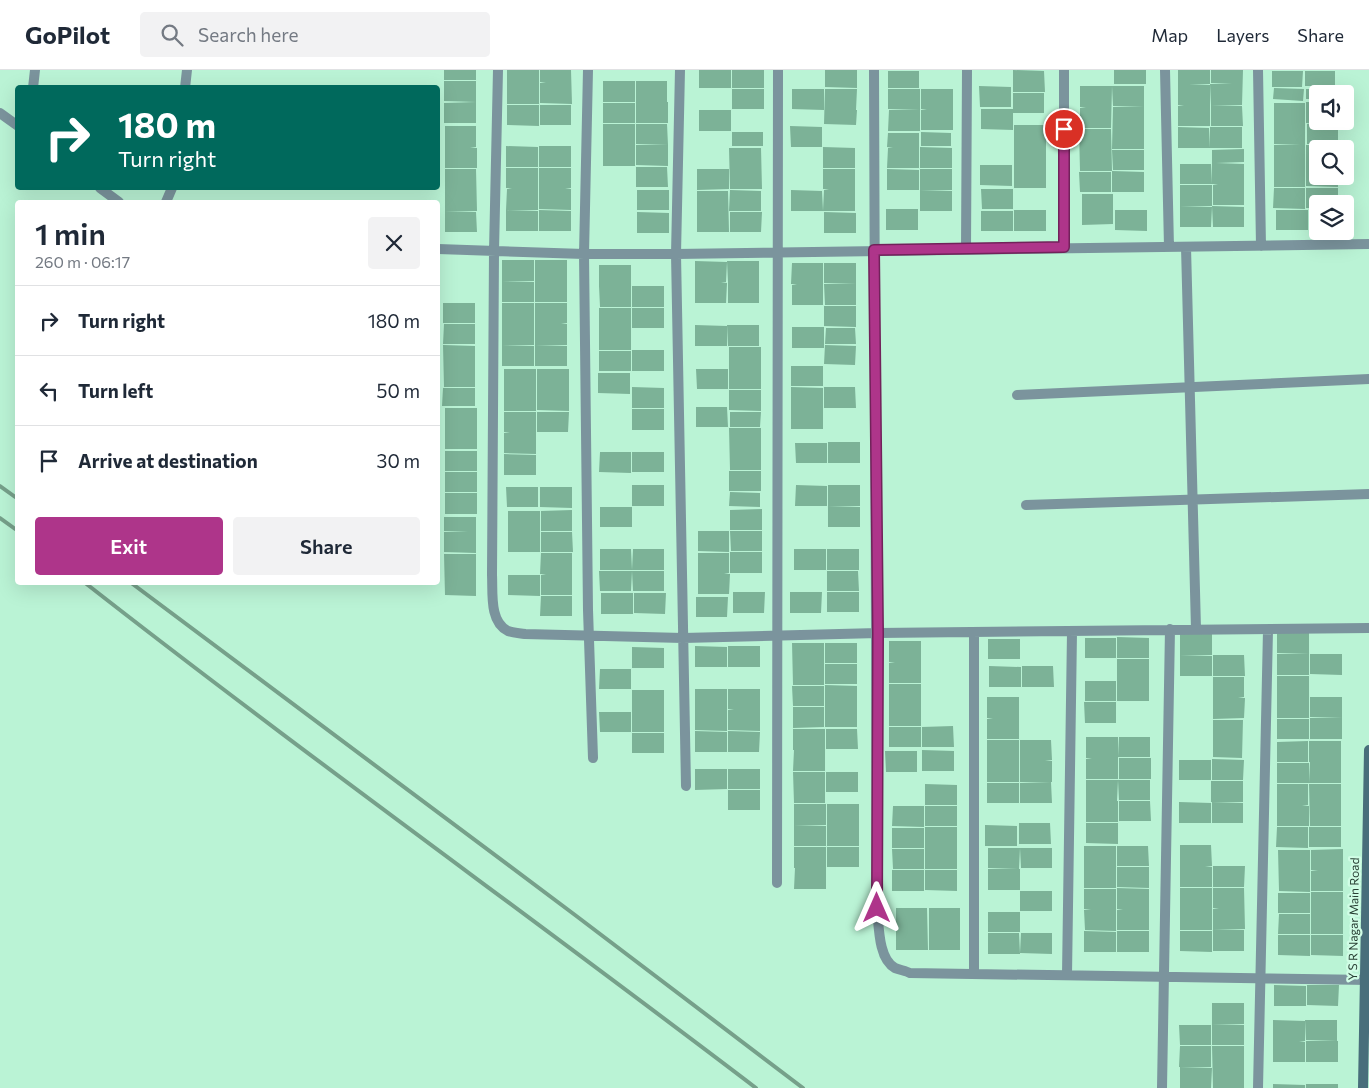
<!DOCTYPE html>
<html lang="en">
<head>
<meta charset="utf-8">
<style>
  body { margin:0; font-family:Commissioner,sans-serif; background:#f2f2f3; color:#1f2937; height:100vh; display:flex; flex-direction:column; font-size:19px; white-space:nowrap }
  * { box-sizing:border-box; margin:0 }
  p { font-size:16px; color:#747a83 }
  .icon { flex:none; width:28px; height:28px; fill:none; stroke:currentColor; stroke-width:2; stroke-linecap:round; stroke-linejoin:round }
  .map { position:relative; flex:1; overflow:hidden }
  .sheet { position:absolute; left:15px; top:130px; width:425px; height:385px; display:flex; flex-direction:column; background:#fff; border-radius:5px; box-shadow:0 5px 20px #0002 }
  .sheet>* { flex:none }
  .hud { position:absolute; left:15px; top:15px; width:425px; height:105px; border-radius:5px; box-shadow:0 5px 20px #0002; background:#00695c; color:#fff; overflow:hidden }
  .controls { position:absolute; left:1309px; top:15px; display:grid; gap:10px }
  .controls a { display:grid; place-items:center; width:45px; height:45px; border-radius:5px; background:#fff; box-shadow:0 5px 20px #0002; font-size:25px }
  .pin { position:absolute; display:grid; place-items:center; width:42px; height:42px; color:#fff; margin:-21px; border:2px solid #fff; border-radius:50%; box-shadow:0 1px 5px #0007 }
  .me { position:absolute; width:55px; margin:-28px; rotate:0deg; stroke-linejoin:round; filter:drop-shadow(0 0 4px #0008) }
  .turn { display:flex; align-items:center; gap:18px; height:105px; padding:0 20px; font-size:22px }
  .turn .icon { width:65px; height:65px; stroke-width:2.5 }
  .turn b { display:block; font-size:35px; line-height:42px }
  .round { display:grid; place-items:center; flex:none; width:52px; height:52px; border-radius:5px; background:#f2f2f3 }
  .head { display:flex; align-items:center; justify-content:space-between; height:85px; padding:0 20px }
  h1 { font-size:30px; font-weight:600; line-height:38px }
  .primary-button { display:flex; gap:10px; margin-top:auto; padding:10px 20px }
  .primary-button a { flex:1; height:58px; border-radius:5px; background:#ae358a; color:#fff; font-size:20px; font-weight:600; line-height:58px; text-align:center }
  .primary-button a+a { background:#f2f2f3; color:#1f2937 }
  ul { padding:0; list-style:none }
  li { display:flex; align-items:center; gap:15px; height:70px; padding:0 20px; border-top:1px solid #e0e1e3 }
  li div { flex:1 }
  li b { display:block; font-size:19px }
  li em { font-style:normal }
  header { display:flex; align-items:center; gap:30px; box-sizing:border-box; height:70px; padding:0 25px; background:#fff; border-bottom:1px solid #e0e1e3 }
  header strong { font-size:24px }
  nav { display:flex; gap:28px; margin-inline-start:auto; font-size:18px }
  .search { width:350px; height:45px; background:#f2f2f3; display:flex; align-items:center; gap:12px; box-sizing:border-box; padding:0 18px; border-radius:5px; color:#747a83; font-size:19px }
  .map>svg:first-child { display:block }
</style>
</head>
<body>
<header>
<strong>GoPilot</strong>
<div class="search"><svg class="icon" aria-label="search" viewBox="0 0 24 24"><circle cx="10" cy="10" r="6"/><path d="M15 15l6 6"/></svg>Search here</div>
<nav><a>Map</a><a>Layers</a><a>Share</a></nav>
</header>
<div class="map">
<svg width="1369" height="1018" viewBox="0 0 1369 1018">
  <rect width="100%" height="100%" fill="#baf3d5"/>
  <!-- building -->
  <path fill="#7cb297" d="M444 0H476V10H444Z
    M507 0H539V34H507Z
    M540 0H571L572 34 540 33V13L546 12H540Z
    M699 0H731V18H699Z
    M732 0H764V18H732Z
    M825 0H857V18L825 17Z
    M1013 0 1044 1 1045 22H1013Z
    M1114 0H1146V14H1114Z
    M1178 0H1210V14H1189L1210 15V56H1178V36H1184L1178 35Z
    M1211 0H1243L1242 35H1211L1210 14H1232L1211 13Z
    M888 1H919V18H888Z
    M1272 1H1303L1302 17H1272Z
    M1305 1H1335V16H1305Z
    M444 11H476V32L444 31Z
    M603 11H635V32H603Z
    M636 11H667V32H662H668V53H636Z
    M979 16 1011 17V37H980Z
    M1080 16H1112L1111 58H1080V38L1086 37H1080Z
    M1112 16H1144V37L1113 36Z
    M1274 18 1304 19 1303 31 1273 29Z
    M732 19H764V39H732Z
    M792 19H824V40L792 39Z
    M825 19H857L856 40 851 39 857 40 856 55 824 54Z
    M888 19H920V40L888 39Z
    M921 19H953V60H921V40L927 39H921Z
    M1306 19H1338V24H1318V29H1306Z
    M1013 23H1044V43H1013V60L981 59V39H1013Z
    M476 32V53H444V33Z
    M1306 32H1318V51H1338V74H1307V54L1313 53H1306Z
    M603 33H635V53H603Z
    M1274 33H1305V96H1299H1305V117H1274V75L1300 74H1274Z
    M507 35H539V56L507 55Z
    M540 35H571V55H540Z
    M1211 35 1242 36 1243 56H1211Z
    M1113 37H1144V79H1112Z
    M699 40H731V61H699Z
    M889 40H920V61H888Z
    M603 54H635V96H603Z
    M636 54H667L668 75 636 74Z
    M1014 55H1046V118H1014V97H1035H1014Z
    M445 56H476V77L470 78H477V98H445Z
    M790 56 822 57V77H791Z
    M1178 57 1209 58 1210 78H1178Z
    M1210 57H1242V78H1210Z
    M1079 59H1111L1112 101H1080Z
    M732 62H763V76H732Z
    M921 62 951 63V76H921Z
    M888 63H919V98H887L888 78H893L887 77Z
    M636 75H668V96L636 95Z
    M1306 75H1338V79H1318V106H1338V117L1306 116Z
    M506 76 538 77V97H506Z
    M539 76H571V97H539Z
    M823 77 855 78V98H823Z
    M920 77 952 78V98H920Z
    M729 78H761L762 119H730Z
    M1244 79V92L1216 93 1244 94V135H1213V115L1218 114H1212V80Z
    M1112 80H1144V100H1113Z
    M1180 94H1211L1212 114H1180Z
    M980 95H1012V116L980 115Z
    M636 97H667L668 117H636Z
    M506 98H538V140H506L507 119 512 118H506Z
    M539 98H571V118L565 119H571V140L539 139Z
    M445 99H476L477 141H445V120H451H445Z
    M697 99H729V119L697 120Z
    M823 99H855V141H823L824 120 829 119H823Z
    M887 99 919 100V120H887Z
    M920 99H952V120H920Z
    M1112 101 1144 102V122H1112Z
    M1079 102H1111V122H1080Z
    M1180 115H1212V136H1180Z
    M1274 118H1305V139L1273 138Z
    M1306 118H1338V134H1318V138H1306Z
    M981 119H1013V139H982Z
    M637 120H669V140H637Z
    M730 120 761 121V141H729Z
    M791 120 822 121 823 141H791Z
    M920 120 952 121V141H920Z
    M697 121H728L729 162H697Z
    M1082 124H1113V154L1082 155Z
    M1180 136 1212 137 1211 157H1180Z
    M1212 136 1244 137V157H1213Z
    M886 139H918V160H886Z
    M1309 139H1318V160H1309Z
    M506 140 538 141V161H506Z
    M539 140 571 141V161H539Z
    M1014 140H1046V161H1014Z
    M1115 140H1147V161L1115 160Z
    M1276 140H1308V160H1276Z
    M445 141 476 142 477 162H445Z
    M981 141H1013V161H981Z
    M637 142 669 143V163H637Z
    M730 142H762L761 162H730Z
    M824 142 856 143V163H824Z
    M502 190H534V211H502Z
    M535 190H567V232H535V211H541H535Z
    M695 191 727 192 726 212H721L727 213 726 233H695Z
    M727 191H759V233H728V212H733H728Z
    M792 193H823V235H792V215L797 214H791Z
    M824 193H856V214L824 213Z
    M599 195H631V237H600L599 216H606H599Z
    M502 211 534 212V232H502Z
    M824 214H856V235H825Z
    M632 216H664V237H632Z
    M443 233H475V253H443Z
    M502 233H534V275H502Z
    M535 233H567V253L561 254H567V275H535Z
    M824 236H856V257L824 256Z
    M599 238H631V280H599Z
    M632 238H664V258H632Z
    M444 254H475V274H443Z
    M695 255 727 256V276H695Z
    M727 255H759V276H728Z
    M792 257H824V278H792Z
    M826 258H855L856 274H825Z
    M443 275 475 276V317H444Z
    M502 275 534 276V296H502Z
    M535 275 567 276V296H535Z
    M825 275 856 276 855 295 824 294Z
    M729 277H761V319H729Z
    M632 280H664V301H632Z
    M599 281H631V301H599Z
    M791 296H823V316H791Z
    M504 299H536V320H504Z
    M537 299H569V341L537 340Z
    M696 299H728V319H697Z
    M598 303H630V324L598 323Z
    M632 317 664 318V338H632Z
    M791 317 823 318V359H791Z
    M824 317H855L856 338H824Z
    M443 318H475V336H442Z
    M504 320H536V341H504Z
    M729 320H761V341L729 340Z
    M696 337H727L728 357H696Z
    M445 338H477V379H445Z
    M632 339H664V360H632Z
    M504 342H536V384L504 383V363H510L504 362Z
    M537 342H569L568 362H537Z
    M730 342H761L760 357H730Z
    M729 358H761V400H730Z
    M828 372H860V393H828Z
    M795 373H827V393H796Z
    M445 381H477V401H445Z
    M600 382H631V403L599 402Z
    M632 382H664V402H632Z
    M504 384 536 385V405H504Z
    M729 401H761V421H729Z
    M445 402H477V422H445Z
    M632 415H664V436H632Z
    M796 415 827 416V436H795Z
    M828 415H860V436H828Z
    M506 417H538V437H507Z
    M540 417H572V438L540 437Z
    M730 422 760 423V437L729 436Z
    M445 423H477V444H445Z
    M828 436 860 437V457H828Z
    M600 437H632V457H600Z
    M762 439V460H730V440Z
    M572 440V461H541V441Z
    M508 441H540V482H508Z
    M444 447H476V483L444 482V462L468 461H444Z
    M698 461H729V482L698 481Z
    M730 461H762V481H731Z
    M541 462H572L573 482H541Z
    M600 479H631L632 500H600Z
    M633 479H664V500H632Z
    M794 479H826V500H794Z
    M827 479H859V500H827Z
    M730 482H762V503H730Z
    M541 483H572V525H541V505L546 504H540Z
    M698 483H729V503L724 504H730L729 524H698Z
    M444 484H476V526L445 525Z
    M599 501H632L631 521H600Z
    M632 501H664V521H633Z
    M827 501H858L859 521H827Z
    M508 505H540V526L508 525Z
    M733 522H765L764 543H733Z
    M790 522H822L821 543H790Z
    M827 522H859V542H827Z
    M601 523H633V544H601Z
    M634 523H666L665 544 634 543Z
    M541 526H572V546H540Z
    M696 527H728L727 547H696Z
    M1277 563H1309V584L1277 583Z
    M1180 564H1212V585H1180Z
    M1117 567 1149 568V588H1117Z
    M1085 568H1116V588H1085Z
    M988 569H1020V589H988Z
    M889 571H921V613H889V593L895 592H889Z
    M792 573H824V615H793Z
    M825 573H857V593H825Z
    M695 576 727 577V597H695Z
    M728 576H760V597H728Z
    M632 577 664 578V598H632Z
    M1277 584H1309V605H1277Z
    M1310 584H1342V605L1310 604Z
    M1180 585 1212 586V606H1180Z
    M1213 585H1244L1245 606H1213Z
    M1117 589H1149V631H1117V610H1123H1117Z
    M825 594H857V614H825Z
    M989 596 1021 597V617H989Z
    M1022 596H1053L1054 617H1022Z
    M600 599H631V619H599Z
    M1277 606H1309V627H1303H1309V648H1277Z
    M1213 607H1244V627L1238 628H1245L1244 648 1213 649Z
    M1085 611H1116V631H1085Z
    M889 614H921V635H915H921V656H889Z
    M825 615 857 616V657H825Z
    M792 616H824V636H793Z
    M695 619H727V661L695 660V640H701H695Z
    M728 619H760V661L728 660V640L734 639H728Z
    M632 620H664V662H632V641H639H632Z
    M987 627H1019V669H987V649L993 648H987Z
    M1310 627H1342V648L1310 647Z
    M1084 632H1116V653H1085Z
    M793 637H824V657L793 658Z
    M599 642H631V662H600Z
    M1310 648H1342V669H1310Z
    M1277 649H1309V669H1277Z
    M1213 650H1243L1242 688 1213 687Z
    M953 656 954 677H922V657Z
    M889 657H921V677H889Z
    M793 659H825V701H793L794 680H799H793Z
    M826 659H857L858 679H826Z
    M695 661 727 662V682H695Z
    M728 661 760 662 759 682H728Z
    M632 663H664V683H632Z
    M1086 667H1118V709H1086V689L1092 688H1086Z
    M1119 667H1150V687H1118Z
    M987 670H1019V691H1013H1019V712H987Z
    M1020 670H1051L1052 690 1045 691H1052V712H1020Z
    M1308 671V692H1277V672Z
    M1309 671H1341V713H1309L1310 692H1315H1309Z
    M922 680 954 681V701H922Z
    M885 681H917V702H886Z
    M1119 688H1151V709H1119Z
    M1212 689 1244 690 1243 710H1212Z
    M1179 690H1211V710H1179Z
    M1277 693H1309V713H1277Z
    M695 699H727V719L695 720Z
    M728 699H760V719H728Z
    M793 702H825V723H812H825V733H794Z
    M826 702H858V722H826Z
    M1086 710H1118L1117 731H1112H1118V752H1086Z
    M1118 710H1150V730H1119Z
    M1211 711H1243V732H1211Z
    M1051 712 1052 733H1020V713Z
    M987 713H1019V733H987Z
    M925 714 957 715V735H925Z
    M1277 714H1308V735L1302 736H1309V756H1277Z
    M1309 714H1341V735H1336H1341V756H1310Z
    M728 720H760V740H728Z
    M1119 731H1150L1151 751H1119Z
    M1179 732 1211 733V753H1179Z
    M1212 732 1243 733V753H1212Z
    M794 734H826V755H794Z
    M827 734H859V776H827Z
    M893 736H924V757L892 756Z
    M925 736H957V756H925Z
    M1019 753H1050L1051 774H1019Z
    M1086 753H1118V774L1086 773Z
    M794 755 826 756V776H794Z
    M985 755 1017 756V776H985Z
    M925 757H957V799H925Z
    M1277 757H1308V778L1276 777Z
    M1309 757H1341V777H1309Z
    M892 758H924V778H892Z
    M1180 775H1211L1212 796 1205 797H1212V817H1180Z
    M1084 776H1116V818H1084Z
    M1117 776H1148L1149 796H1117Z
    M794 777H826V819H794L795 798H800H794Z
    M827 777H859V797H827Z
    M988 778H1020L1019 799 988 798Z
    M1020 778H1052V798H1021Z
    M892 779H924V799H893Z
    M1343 779V821H1311V801L1318 800H1311V780Z
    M1278 780H1310V822L1279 821Z
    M1213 796H1245L1244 817H1213Z
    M1117 797H1149V818L1117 817Z
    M988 799H1020V820H988Z
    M892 800H924V821H892Z
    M925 800H957V821L925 820Z
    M1117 818 1149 819V860H1117V840L1123 839H1117Z
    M1180 818H1212V860H1180Z
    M1213 818H1244L1245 859 1213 860V839L1219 838H1213Z
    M1084 819H1116V861L1085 860 1084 840 1091 839H1084Z
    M1020 821H1052V841H1020Z
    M1311 822H1343V864H1311Z
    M1278 823H1310V843H1278Z
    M896 838H927L928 880H896V859H902H896Z
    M929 838H960V880H929Z
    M988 842H1020V862H988Z
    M1279 844H1310V864H1278Z
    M1213 860H1244V881H1213Z
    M1084 861 1116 862V882H1084Z
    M1117 861H1149V882H1117Z
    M1180 861H1212V882L1180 881Z
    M988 863H1019L1020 884H988Z
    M1021 863H1052V884L1020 883Z
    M1278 865H1310V886L1278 885Z
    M1311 865H1343V886L1311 885Z
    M1274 915 1306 916V936H1274Z
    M1307 915H1339L1338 936 1307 935Z
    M1212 933H1244V954H1212Z
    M1273 950 1305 951V971L1299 972H1305V992H1273Z
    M1305 950H1337V971L1306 970Z
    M1212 954 1244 955V975H1212Z
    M1179 955H1211V975H1180Z
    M1306 971H1338V992H1306Z
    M1180 976H1211V997H1179Z
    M1212 976H1244V1018H1213Z
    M1180 997 1212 998 1211 1018H1180Z
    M1273 1014 1305 1015V1018H1273Z
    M1306 1014H1338V1018H1306Z"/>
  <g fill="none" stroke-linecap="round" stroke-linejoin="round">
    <!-- street -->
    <path stroke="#7b949d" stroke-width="10" d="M498 0 494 181 492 505C493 522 489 552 508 561 513 563 520 563 525 564L683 568 878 563 1369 558
      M588 0 584 184 588 540 593 688
      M680 0 676 184 686 716
      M874 0C873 279 878 559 877 838 879 855 878 889 895 898 900 900 906 901 910 903L1369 910
      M1064 0V177
      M1165 0 1169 177
      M1258 0 1261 176
      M33 18 35 0
      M185 18 187 0
      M0 43 18 56
      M100 118 119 132
      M166 132 172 118
      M1186 177 1196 559
      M438 179 584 184H676L1369 174
      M966 179 967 0
      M1017 325 1369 309
      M1026 435 1369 424
      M974 562V903
      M777 813 778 0
      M1067 905 1072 562
      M1162 1018 1170 559
      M1258 1018 1268 560"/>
    <!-- secondary -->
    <path stroke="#486e7b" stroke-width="10" d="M1363 1018 1369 680"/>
    <!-- rail -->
    <path stroke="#76a08a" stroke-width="4" d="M0 416 18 429
      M0 448 18 461
      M84 512C305 685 533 848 756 1018
      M130 512 575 845 803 1018"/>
  </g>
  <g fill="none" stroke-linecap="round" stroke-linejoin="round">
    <!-- route casing -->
    <g stroke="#71225a" stroke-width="12">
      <path id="route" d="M877 838 878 563 874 180 1064 177V59"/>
    </g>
    <!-- route -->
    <use href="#route" stroke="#ae358a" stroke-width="9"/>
  </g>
  <g text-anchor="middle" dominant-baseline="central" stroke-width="4.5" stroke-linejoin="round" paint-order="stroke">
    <!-- street labels -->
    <g font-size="12" fill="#294035" stroke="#d0fde5">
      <text transform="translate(1353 849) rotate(-89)">Y S R Nagar Main Road</text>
    </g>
  </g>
</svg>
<div class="controls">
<a><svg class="icon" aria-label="sound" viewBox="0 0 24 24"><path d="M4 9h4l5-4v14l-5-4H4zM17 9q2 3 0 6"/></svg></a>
<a><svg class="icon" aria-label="search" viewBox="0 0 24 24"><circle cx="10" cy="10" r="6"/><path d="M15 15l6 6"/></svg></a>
<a><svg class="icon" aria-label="layers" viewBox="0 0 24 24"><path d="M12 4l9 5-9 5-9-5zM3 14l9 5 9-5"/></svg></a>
</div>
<div class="pin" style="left:1064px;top:59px;background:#d93025"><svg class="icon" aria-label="arrive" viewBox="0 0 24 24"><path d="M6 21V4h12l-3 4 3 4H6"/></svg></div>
<svg class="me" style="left:877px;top:838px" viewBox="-20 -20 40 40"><path d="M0-17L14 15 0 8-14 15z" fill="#ae358a" stroke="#fff" stroke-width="4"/></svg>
<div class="hud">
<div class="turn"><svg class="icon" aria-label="right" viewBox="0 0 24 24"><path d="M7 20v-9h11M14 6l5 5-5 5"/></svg><div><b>180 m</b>Turn right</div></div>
</div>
<section class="sheet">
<div class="head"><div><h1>1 min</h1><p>260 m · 06:17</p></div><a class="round"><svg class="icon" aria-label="close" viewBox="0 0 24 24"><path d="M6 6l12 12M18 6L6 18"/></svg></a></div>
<ul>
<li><svg class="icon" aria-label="right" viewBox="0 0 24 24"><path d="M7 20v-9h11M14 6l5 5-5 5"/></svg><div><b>Turn right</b></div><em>180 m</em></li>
<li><svg class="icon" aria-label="left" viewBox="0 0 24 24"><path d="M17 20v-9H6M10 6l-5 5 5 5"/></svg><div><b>Turn left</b></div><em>50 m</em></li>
<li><svg class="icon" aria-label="arrive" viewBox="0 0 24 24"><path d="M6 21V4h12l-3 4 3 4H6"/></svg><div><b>Arrive at destination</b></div><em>30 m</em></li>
</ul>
<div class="primary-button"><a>Exit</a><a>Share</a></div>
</section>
</div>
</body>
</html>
